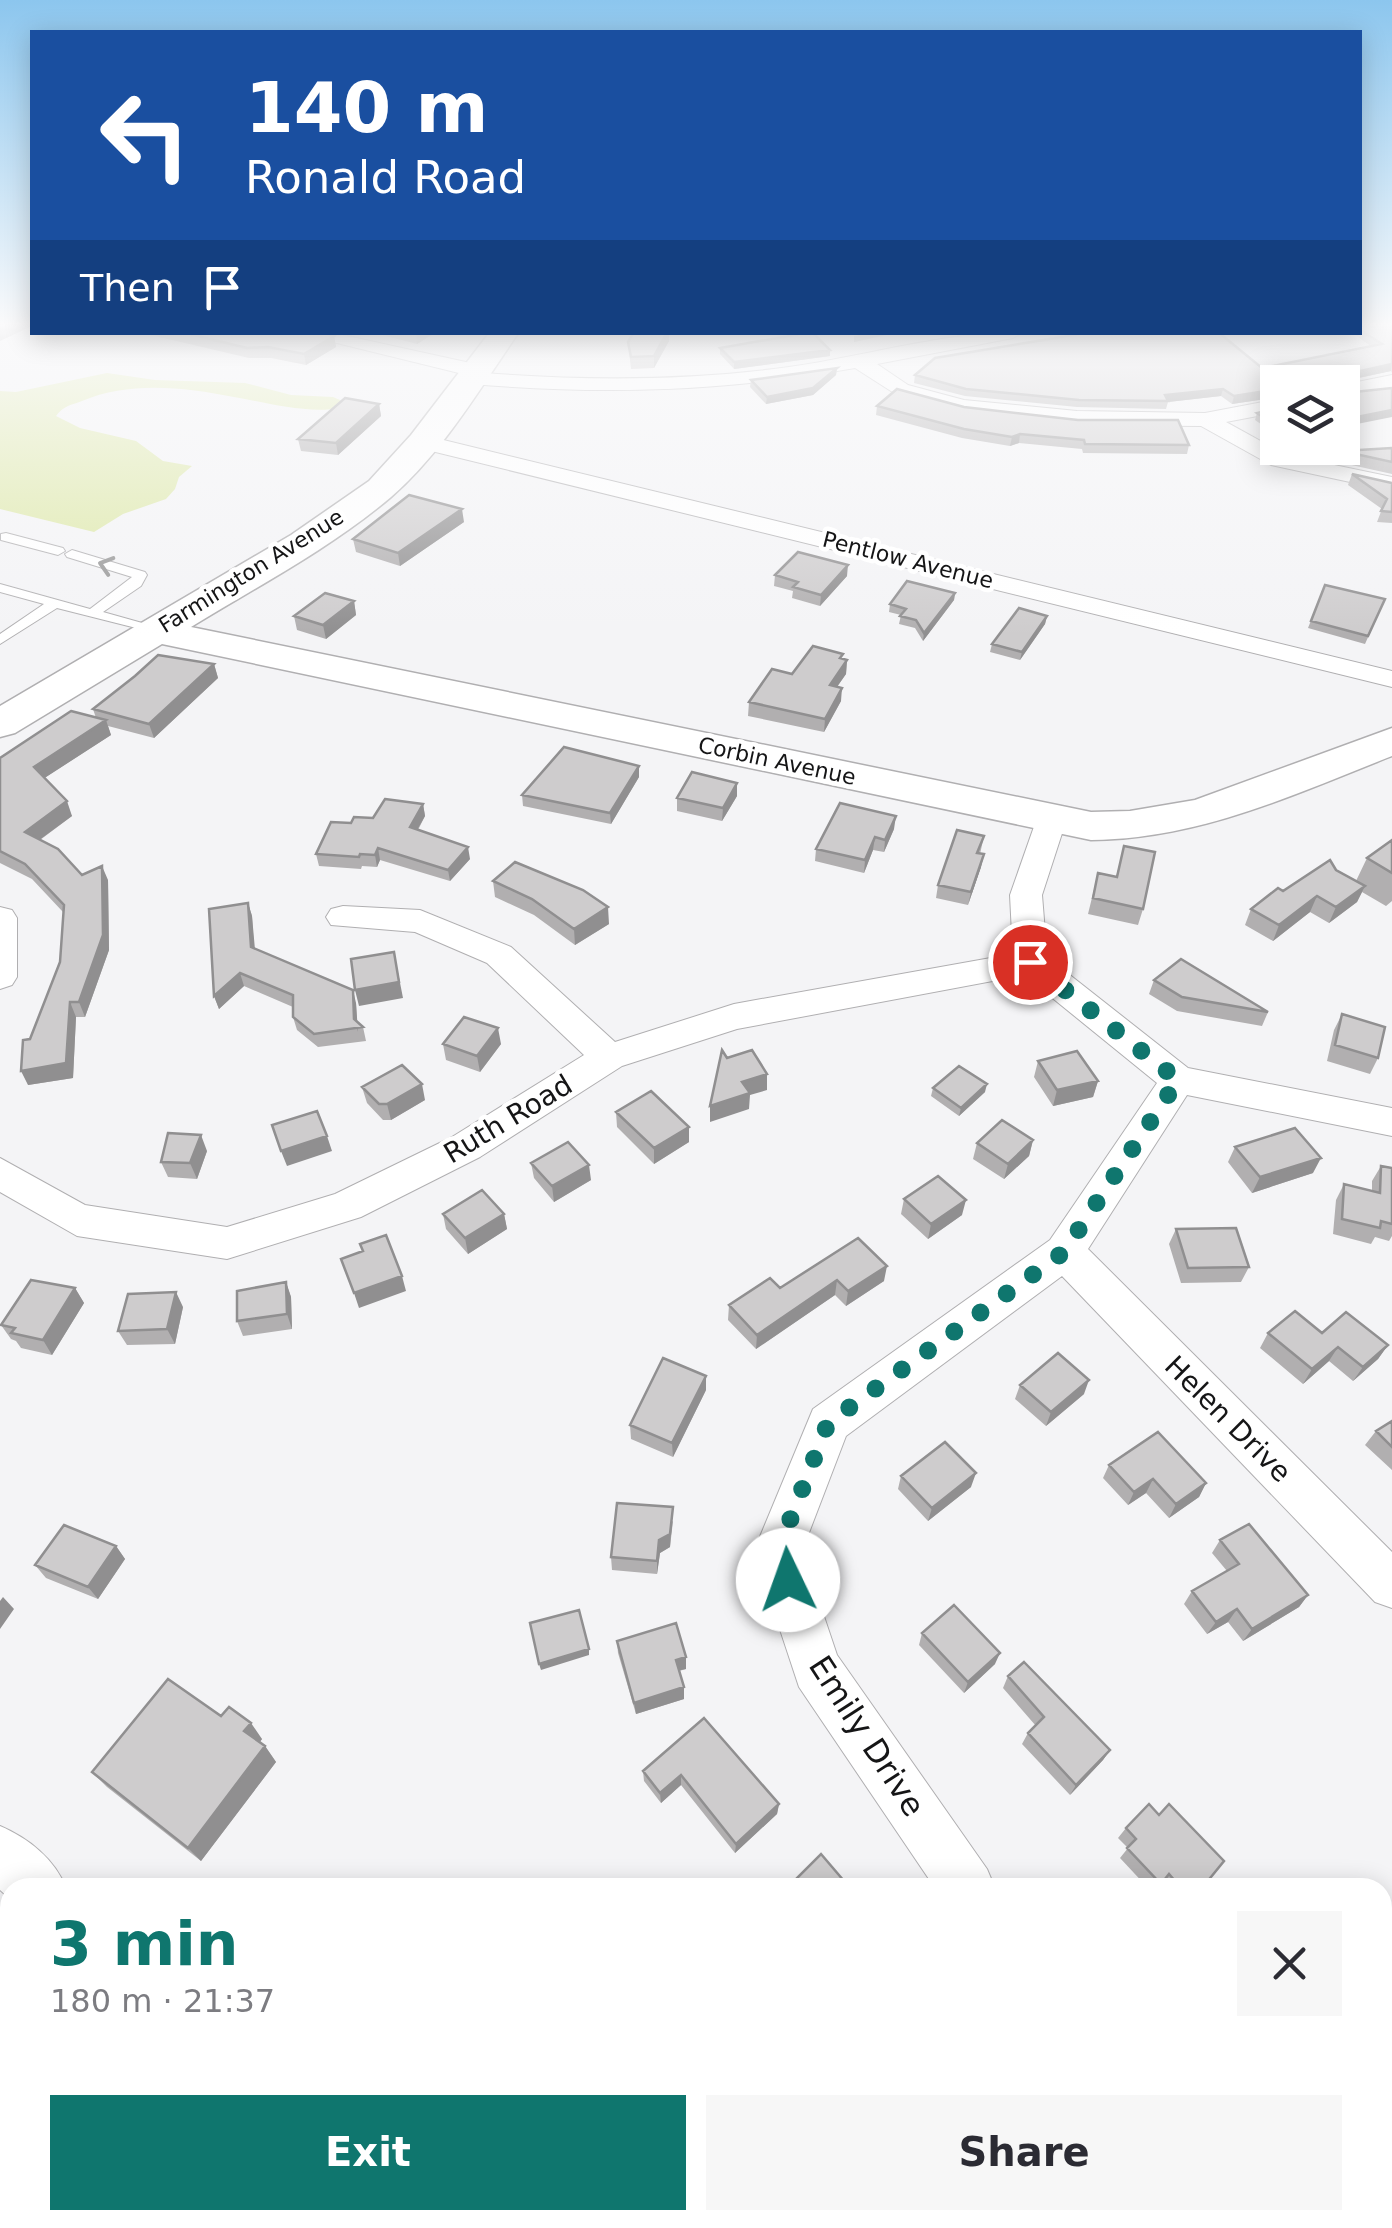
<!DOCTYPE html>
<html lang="en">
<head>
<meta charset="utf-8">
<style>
  body { margin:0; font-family:"DejaVu Sans",sans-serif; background:#f7f7f7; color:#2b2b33; height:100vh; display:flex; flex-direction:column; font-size:38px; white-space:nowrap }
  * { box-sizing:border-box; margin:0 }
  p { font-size:32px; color:#7c7c81 }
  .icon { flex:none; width:55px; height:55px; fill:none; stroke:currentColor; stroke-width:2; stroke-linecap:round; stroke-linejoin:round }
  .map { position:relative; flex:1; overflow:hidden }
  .details { position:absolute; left:0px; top:1878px; width:1392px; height:352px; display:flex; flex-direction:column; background:#fff; border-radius:30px 30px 0 0; box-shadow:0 5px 25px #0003 }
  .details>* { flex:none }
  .hud { position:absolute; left:30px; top:30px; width:1332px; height:305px; border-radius:0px; box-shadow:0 5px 25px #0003; background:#1a4fa0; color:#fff; overflow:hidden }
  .tools { position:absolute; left:1260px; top:365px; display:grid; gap:20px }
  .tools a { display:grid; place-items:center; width:100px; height:100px; border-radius:0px; background:#fff; box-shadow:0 5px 25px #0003; font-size:50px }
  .pin { position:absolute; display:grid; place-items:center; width:85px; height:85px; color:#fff; margin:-42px; border:5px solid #fff; border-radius:50%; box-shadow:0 2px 10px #0007 }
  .me { position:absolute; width:110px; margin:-55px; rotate:357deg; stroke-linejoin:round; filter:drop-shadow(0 0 8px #0008) }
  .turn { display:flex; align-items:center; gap:35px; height:210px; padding:0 50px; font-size:45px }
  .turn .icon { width:130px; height:130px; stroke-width:2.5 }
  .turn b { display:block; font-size:70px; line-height:85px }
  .then { display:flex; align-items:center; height:95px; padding:0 50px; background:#0003; gap:20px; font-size:38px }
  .round { display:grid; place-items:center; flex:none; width:105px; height:105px; border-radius:0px; background:#f7f7f7 }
  .head { display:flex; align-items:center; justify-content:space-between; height:170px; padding:0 50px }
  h1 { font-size:60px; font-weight:600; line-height:75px; color:#0f766e }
  .action { display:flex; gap:20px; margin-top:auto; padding:20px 50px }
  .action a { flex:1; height:115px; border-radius:0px; background:#0f766e; color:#fff; font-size:40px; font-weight:600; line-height:115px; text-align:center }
  .action a+a { background:#f7f7f7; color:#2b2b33 }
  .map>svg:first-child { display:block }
</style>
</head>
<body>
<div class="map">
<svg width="1392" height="2228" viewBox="0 0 1392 2228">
  <rect width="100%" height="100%" fill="#f4f4f6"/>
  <!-- green -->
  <path fill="#dde8a7" d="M107 373 155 380 245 383 291 395 333 397 340 400 341 408C306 414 268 403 234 397 184 387 129 381 82 401 71 405 63 406 56 416L80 428 136 441 163 461 192 466 179 477 175 489 166 499 123 514 94 532 0 509V391L16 392Z"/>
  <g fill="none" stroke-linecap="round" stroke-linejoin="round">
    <!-- lane casing -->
    <g stroke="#b0afb1" stroke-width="2">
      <path id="lane" d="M6 533 63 548 65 551 58 555 1 540V534Z
        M72 550 145 572 147 575 141 586 103 612 160 628V634L57 608 0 644V634L44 604 0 592V584L90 609 132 577 67 557 65 554Z"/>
    </g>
    <!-- street casing -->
    <g stroke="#b0afb1" stroke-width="2">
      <path id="street" d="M292 332H329L484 366 485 373C588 381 687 381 789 367 867 356 944 332 1023 332L1013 338 877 364 908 385 964 400 1077 411 1205 413 1278 399V412L1226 422 1286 455 1392 477V491L1271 465 1201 426 1077 425 963 412 894 393 855 368C724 392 604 395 471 384L464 382 463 374Z
        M1392 375V387L1342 397V385Z
        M423 435 1392 671V687L415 447 412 442 415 437Z
        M1052 808 1063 811 1067 818 1042 895 1047 957 1188 1068 1392 1108V1136L1187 1095 1088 1249 1392 1552V1608L1375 1602 1062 1276 846 1436 802 1551 837 1655 987 1869 995 1888H935L799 1687 754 1551 813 1409 1050 1240 1157 1083 1024 975 737 1029 622 1066 480 1157 361 1217 227 1259 77 1236 0 1192V1158L85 1205 227 1227 335 1194 452 1137 584 1055 487 963 415 932 331 925 326 917 331 909 343 906 420 910 511 947 615 1042 734 1004 1013 954 1010 895 1037 818 1041 811Z
        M0 907 12 910 17 918V977L12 985 0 989Z
        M0 1826C28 1838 55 1859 66 1888H10V1899L0 1890Z
        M312 2220H378L381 2228H315Z
        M754 2220H819L816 2228H751Z
        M1263 2220H1330L1333 2228H1266Z"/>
    </g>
    <!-- secondary casing -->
    <g stroke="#b0afb1" stroke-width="3">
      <path id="secondary" d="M490 332H519C481 387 442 453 391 497 331 548 258 586 191 627L1091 812 1130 811 1195 800 1392 728V756C1293 795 1199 839 1091 840L162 644 15 733 0 737V706L291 535 369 481 411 435Z"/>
    </g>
    <!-- lane -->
    <use href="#lane" fill="#fff" fill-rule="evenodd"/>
    <!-- street -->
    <use href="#street" fill="#fff" fill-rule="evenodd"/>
    <!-- secondary -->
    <use href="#secondary" fill="#fff" fill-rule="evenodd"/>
  </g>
  <!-- wall -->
  <path fill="#b1afb0" d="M1360 323H1392V373L1391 371 1341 382H1278V397L1232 404 1221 396 1168 402 1166 409 1077 407 965 396 914 383 915 375 1262 368 1372 347 1351 332H1360Z
    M138 332H320L334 336 336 347 306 365 271 358H249Z
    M371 332H436L417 344Z
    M634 332H669V341L654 368 631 369 628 342Z
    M720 348 830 356 734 369 720 354Z
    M837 368 836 375 813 395 766 404 750 387 751 380Z
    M379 404 381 416 338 455 301 451 298 439Z
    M877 406 964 407 1189 445 1187 454 1083 453 1082 449 1019 443 1010 446 962 438 876 415Z
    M1278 408V436L1255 420 1257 413Z
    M1392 448V474L1338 462 1342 451Z
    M1352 474 1392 483V523L1377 522 1382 509 1348 485Z
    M464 522 400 566 356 552 353 539Z
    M775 575 847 576 820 606 792 598 793 591 774 586Z
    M1325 585 1385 599 1365 644 1308 628Z
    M955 593 954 600 923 641 915 628 899 624 901 615 889 612 890 604Z
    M354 601 356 615 326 639 297 630 294 616Z
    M1047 616 1045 624 1020 660 990 652 992 644Z
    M842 659 847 660 846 674 837 687 841 701 824 732 748 716 749 702 792 674Z
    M214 664 218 678 154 738 108 726 111 735 44 778 72 816 40 840 82 875 108 880 109 950 85 1017H76L73 1078 28 1085 30 1039 60 962 63 912 32 879 0 863V758L96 718 93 709Z
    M639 766V777L611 824 523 806 522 795Z
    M737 783V796L722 821 677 811V798Z
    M423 804 425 816 418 830 470 859 450 881 380 860 377 867 362 866 361 869 319 866 316 854 351 823Z
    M894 829 884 852 873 850 864 873 815 861 816 849Z
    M984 836 980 854 981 867 968 905 936 898 938 885Z
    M1392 840V901L1386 906 1362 892 1357 902 1329 923 1310 912 1273 941 1245 925 1251 909 1283 891 1336 870 1356 881 1367 858Z
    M1124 846 1143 909 1138 925 1088 914 1098 873 1116 877Z
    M493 881 609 924 575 945 534 915 495 897Z
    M248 903 252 916 254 949 356 1003 357 1022 363 1027 366 1041 318 1047 297 1030 293 1017V1007L244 986 219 1009 214 996Z
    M1154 980 1268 1012 1262 1026 1177 1011 1149 994Z
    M1342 1014 1378 1058 1370 1074 1327 1061 1334 1030Z
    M443 1044H501L480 1072 446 1060Z
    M1038 1061 1098 1081 1093 1097 1053 1106 1034 1077Z
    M362 1087 425 1100 391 1120H383L367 1103Z
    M933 1088 985 1092 959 1116 931 1096Z
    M616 1112 689 1127V1142L654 1164 617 1127Z
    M1033 1140 1029 1156 1004 1179 973 1159 977 1143Z
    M1235 1147 1313 1173 1252 1193 1228 1162Z
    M207 1151 197 1179 168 1177 161 1162Z
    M531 1163 591 1180 554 1202 534 1178Z
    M1381 1166 1392 1168V1236L1389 1241 1375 1237 1371 1244 1333 1234 1336 1200 1344 1184 1372 1191V1181Z
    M904 1199 962 1215 928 1239 901 1214Z
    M443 1214H504L507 1229 468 1254 446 1229Z
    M1176 1229 1249 1267 1241 1282 1181 1283 1169 1244Z
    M858 1238 884 1281 846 1306 835 1295 756 1349 728 1320 729 1305 780 1288Z
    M286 1282 291 1297 292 1329 243 1336 237 1321Z
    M75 1288 84 1303 52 1355 21 1348 16 1341 11 1339 1 1325Z
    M183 1307 175 1344 127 1345 118 1331Z
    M1268 1333H1322L1388 1345 1378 1359 1353 1381 1329 1361 1303 1384 1260 1348Z
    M1020 1385 1084 1394 1046 1426 1015 1399Z
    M706 1390 673 1457 631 1439 630 1425Z
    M1392 1421V1470L1365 1445 1376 1431Z
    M1109 1465 1206 1483 1199 1497 1169 1518 1146 1493 1128 1505 1103 1478Z
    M901 1476 971 1487 928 1521 898 1489Z
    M673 1521 670 1547 660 1553 657 1574 612 1570 611 1557Z
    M1220 1540 1308 1595 1299 1607 1243 1641 1228 1622 1207 1634 1184 1604 1192 1591 1227 1571 1212 1553Z
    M116 1546 125 1559 98 1599 46 1578 35 1565Z
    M922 1633 995 1664 964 1693 919 1645Z
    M617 1641 686 1657V1669L679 1671 684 1699 636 1714 618 1653Z
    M1008 1676 1110 1750 1103 1760 1070 1795 1022 1744 1028 1733 1036 1726 1003 1688Z
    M221 1716 262 1739 260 1742 265 1746 276 1762 201 1861 107 1787 92 1772Z
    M704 1718 779 1804 777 1814 735 1853 681 1785 661 1803 644 1781 643 1771Z
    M1159 1815 1202 1888H1164L1161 1884 1158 1888H1148L1120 1858 1128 1848 1118 1838 1126 1828Z
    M1392 2070V2154L1382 2145V2078L1386 2073Z
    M1016 2220H1102L1098 2228H1023Z"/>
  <!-- shaded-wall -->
  <path fill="#908f90" d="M12 323H32V326L0 341V329Z
    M417 332H436L417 344 416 333Z
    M667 332H669V341L654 368V356Z
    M871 332H901L854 342V336Z
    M334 336 336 347 306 365 304 354Z
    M830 350V356L734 369V362Z
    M1392 364 1391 371 1339 382 1342 375Z
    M837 368 836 375 813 395 766 404 767 397Z
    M1223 389 1221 396 1168 402 1165 395Z
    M1278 389V397L1232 404 1234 396Z
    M379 404 381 416 338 455 336 443Z
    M1392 410V417L1342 427V420Z
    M1020 434 1019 443 1010 446 1012 437Z
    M462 509 464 522 400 566 398 553Z
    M848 565 847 576 820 606 821 595Z
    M955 593 954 600 923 641 924 633Z
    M354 601 356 615 326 639 323 625Z
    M1047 616 1045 624 1020 660 1022 652Z
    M847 660 846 674 829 698 830 685Z
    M214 664 218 678 154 738 149 724Z
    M842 688 841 701 824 732 825 719Z
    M106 720 111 735 40 781 34 767Z
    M639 766V777L611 824 610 813Z
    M737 783V796L722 821 723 808Z
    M67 801 72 816 31 846 25 832Z
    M423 804 425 816 412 839 410 827Z
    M896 816 894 829 884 852 885 840Z
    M875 837 873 850 864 873 865 860Z
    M468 847 470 859 450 881 448 870Z
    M378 848 380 860 377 867 375 855Z
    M984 854 981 867 968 905 971 892Z
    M102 866 108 880 109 950 85 1017 79 1002Z
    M1365 886 1357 902 1329 923 1336 907Z
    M1317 896 1310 912 1273 941 1279 925Z
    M248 903 252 916 256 961 251 947Z
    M608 907 609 924 575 945 574 929Z
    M394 952 403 998 359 1006 355 990Z
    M240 973 244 986 219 1009 214 996Z
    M353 990 356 1003 358 1032 354 1019Z
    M70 1002 76 1017 73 1078 28 1085 21 1071Z
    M498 1028 501 1044 480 1072 477 1056Z
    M767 1074V1090L750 1095 749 1109 710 1122V1106L742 1082Z
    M1098 1081 1093 1097 1053 1106 1057 1090Z
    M422 1084 425 1100 391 1120 387 1104Z
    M987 1084 985 1092 959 1116 961 1108Z
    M689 1127V1142L654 1164V1148Z
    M201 1135 207 1151 197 1179 190 1163Z
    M327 1136 332 1151 287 1166 281 1151Z
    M1033 1140 1029 1156 1004 1179 1008 1164Z
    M1321 1158 1313 1173 1252 1193 1260 1177Z
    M589 1165 591 1180 554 1202 552 1186Z
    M966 1200 962 1215 928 1239 931 1224Z
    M504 1214 507 1229 468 1254 465 1238Z
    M887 1266 884 1281 846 1306 848 1291Z
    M402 1276 406 1291 359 1308 354 1293Z
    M837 1280 835 1295 756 1349 757 1335Z
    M286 1282 291 1297 292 1329 287 1314Z
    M75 1288 84 1303 52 1355 43 1340Z
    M176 1292 183 1307 175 1344 167 1329Z
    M1388 1345 1378 1359 1353 1381 1363 1367Z
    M1338 1347 1329 1361 1303 1384 1312 1369Z
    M706 1376V1390L673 1457 672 1443Z
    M1089 1380 1084 1394 1046 1426 1051 1412Z
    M976 1473 971 1487 928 1521 932 1508Z
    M1153 1479 1146 1493 1128 1505 1134 1492Z
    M1206 1483 1199 1497 1169 1518 1176 1504Z
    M673 1507 670 1547 660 1553 657 1574V1561L659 1540Z
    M116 1546 125 1559 98 1599 88 1587Z
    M1308 1595 1299 1607 1243 1641 1252 1629Z
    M3 1597 14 1609 0 1629V1601Z
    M1237 1609 1228 1622 1207 1634 1216 1622Z
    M589 1649V1655L541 1670 539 1664Z
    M1000 1653 995 1664 964 1693 968 1682Z
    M686 1657V1669L676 1671V1660Z
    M684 1687V1699L636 1714 634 1703Z
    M251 1723 262 1739 256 1747 244 1731Z
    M265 1746 276 1762 201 1861 188 1848Z
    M1110 1750 1103 1760 1070 1795 1076 1785Z
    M681 1775V1785L661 1803 660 1793Z
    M779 1804 777 1814 735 1853 736 1844Z
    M127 2220H141L135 2228H121Z"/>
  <!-- building -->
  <path fill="#cecccd" stroke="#908f90" stroke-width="2.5" d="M0 323H12L0 329Z
    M1360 323H1392V364L1342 375 1341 382H1278V389L1234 396 1223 389 1165 395 1168 401 1079 400 966 389 915 375 935 358 1092 332H1218L1262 368 1382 344 1360 330Z
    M181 332H320L334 336 304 354 268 347 247 348Z
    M634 332H667L654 356 631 357 628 342Z
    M812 332 830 350 734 362 720 348Z
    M837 368 813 388 767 397 751 380Z
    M1392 388V410L1342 420V391L1345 393Z
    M897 389 964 407 1078 420H1178L1189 445 1085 444 1084 440 1020 434 1012 437 964 429 877 406Z
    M345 398 379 404 336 443 298 439Z
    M1278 408V427L1257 413Z
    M1392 448V462L1342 451Z
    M1352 474 1392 483V512L1381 511 1387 499Z
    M409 495 462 509 398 553 353 539Z
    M798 552 848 565 821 595 793 587 798 582 775 575Z
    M907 581 955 593 924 633 916 620 900 616 906 609 890 604Z
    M1325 585 1385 599 1368 636 1311 621Z
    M325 593 354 601 323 625 294 616Z
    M1019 608 1047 616 1022 652 992 644Z
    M813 646 843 654 840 658 847 660 830 685 842 688 825 719 749 702 772 669 792 674Z
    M158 655 214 664 149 724 93 709 135 676Z
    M71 711 106 720 34 767 67 801 25 832 58 849 82 875 102 866 103 935 79 1002H70L66 1063 21 1071 23 1040 30 1039 60 962 64 905 25 864 0 851V758Z
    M564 747 639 766 610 813 522 795Z
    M692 772 737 783 723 808 677 798Z
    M385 799 423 804 410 827 468 847 448 870 378 848 375 855 360 854 359 857 316 854 331 822 351 823 354 817 373 818Z
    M840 803 896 816 885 840 875 837 865 860 816 849Z
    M957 830 984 836 977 853 984 854 971 892 938 885Z
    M1392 840V873L1367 858Z
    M1124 846 1155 852 1143 909 1093 898 1098 873 1117 877Z
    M1330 860 1336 870 1365 886 1336 907 1317 896 1279 925 1251 909 1278 888 1283 891Z
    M515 862 583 890 608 907 574 929 532 899 493 881Z
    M248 903 251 947 353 990 354 1019 363 1027 314 1034 293 1017V995L240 973 214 996 209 909Z
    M394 952 399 982 355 990 351 959Z
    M1181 959 1268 1012 1182 997 1154 980Z
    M1342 1014 1385 1027 1378 1058 1335 1045Z
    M464 1017 498 1028 477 1056 443 1044Z
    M722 1050 727 1058 752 1050 767 1074 742 1082 750 1093 710 1106Z
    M1077 1051 1098 1081 1057 1090 1038 1061Z
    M402 1065 422 1084 387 1104H379L362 1087Z
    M959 1066 987 1084 961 1108 933 1088Z
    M651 1091 689 1127 654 1148 616 1112Z
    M317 1111 327 1136 281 1151 272 1125Z
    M1002 1120 1033 1140 1008 1164 977 1143Z
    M1295 1128 1321 1158 1260 1177 1235 1147Z
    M168 1133 201 1135 190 1163 161 1162Z
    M568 1142 589 1165 552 1186 531 1163Z
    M1381 1166 1392 1168V1224L1381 1221 1380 1228 1342 1219 1344 1184 1380 1193Z
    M938 1176 966 1200 931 1224 904 1199Z
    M482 1190 504 1214 465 1238 443 1214Z
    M1236 1228 1249 1267 1188 1268 1176 1229Z
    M386 1235 402 1276 354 1293 341 1259 363 1251 360 1244Z
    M858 1238 887 1266 848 1291 837 1280 757 1335 729 1305 770 1278 780 1288Z
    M31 1280 75 1288 43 1340 11 1333 15 1328 1 1325Z
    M286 1282 287 1314 237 1321V1291Z
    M176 1292 167 1329 118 1331 128 1294Z
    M1295 1311 1322 1333 1346 1312 1388 1345 1363 1367 1338 1347 1312 1369 1268 1333Z
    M1058 1353 1089 1380 1051 1412 1020 1385Z
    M663 1358 706 1376 672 1443 630 1425Z
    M1392 1421V1447L1376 1431Z
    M1158 1432 1206 1483 1176 1504 1153 1479 1134 1492 1109 1465Z
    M945 1442 976 1473 932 1508 901 1476Z
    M617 1503 673 1507 670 1534 659 1540 657 1561 611 1557Z
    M1249 1524 1308 1595 1252 1629 1237 1609 1216 1622 1192 1591 1239 1564 1220 1540Z
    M64 1525 116 1546 88 1587 35 1565Z
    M954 1605 1000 1653 968 1682 922 1633Z
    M579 1610 589 1649 539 1664 530 1623Z
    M676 1623 686 1657 676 1660 684 1687 634 1703 617 1641Z
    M1024 1662 1110 1750 1076 1785 1028 1733 1044 1717 1008 1676Z
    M168 1679 221 1716 229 1707 251 1723 244 1731 265 1746 188 1848 92 1772Z
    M704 1718 779 1804 736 1844 681 1775 660 1793 643 1771Z
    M1149 1804 1159 1815 1169 1804 1224 1861 1202 1888H1181L1169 1874 1161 1884 1127 1848 1136 1839 1126 1828Z
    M821 1854 850 1888H787Z
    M7 2057 10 2061V2191L0 2181V2066Z
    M1392 2079V2136L1382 2127V2095Z
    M28 2220H127L121 2228H22Z
    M568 2220H656L652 2225 654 2228H562Z
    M1026 2220H1102L1103 2221 1098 2228H1032Z"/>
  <!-- one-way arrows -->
  <defs><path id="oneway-chevron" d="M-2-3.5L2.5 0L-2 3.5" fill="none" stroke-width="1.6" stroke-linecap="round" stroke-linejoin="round" transform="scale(2.5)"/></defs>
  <use stroke="#969696" href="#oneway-chevron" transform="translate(106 565) rotate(-163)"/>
  <!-- sky -->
  <linearGradient id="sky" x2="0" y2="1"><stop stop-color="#8cc6ee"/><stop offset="0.51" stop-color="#fafafb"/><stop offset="1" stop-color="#fafafb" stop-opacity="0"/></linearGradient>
  <rect width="1392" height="635" fill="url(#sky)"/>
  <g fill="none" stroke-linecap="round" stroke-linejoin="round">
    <!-- route -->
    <path stroke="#0f766e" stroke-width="18" stroke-dasharray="0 32.4" d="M788 1580 778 1551 828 1423 1064 1252 1178 1080 1030 962"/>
  </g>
  <g text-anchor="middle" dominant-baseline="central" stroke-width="9" stroke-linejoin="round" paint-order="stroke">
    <!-- far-street labels -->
    <g font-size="22" fill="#151516" stroke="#fff">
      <text transform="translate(908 560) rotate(14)">Pentlow Avenue</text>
      <text transform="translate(251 571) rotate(-32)">Farmington Avenue</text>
      <text transform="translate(777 761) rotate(12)">Corbin Avenue</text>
    </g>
    <!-- street labels -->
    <g font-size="28" fill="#151516" stroke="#fff">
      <text transform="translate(508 1119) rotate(-31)">Ruth Road</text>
      <text transform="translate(1228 1419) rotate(45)">Helen Drive</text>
    </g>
    <!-- near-street labels -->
    <g font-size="32" fill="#151516" stroke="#fff">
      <text transform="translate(867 1736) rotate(57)">Emily Drive</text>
    </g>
  </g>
</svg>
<div class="tools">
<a><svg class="icon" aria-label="layers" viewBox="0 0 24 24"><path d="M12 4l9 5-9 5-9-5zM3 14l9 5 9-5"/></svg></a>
</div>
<div class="pin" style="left:1030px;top:962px;background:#d93025"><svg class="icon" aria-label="arrive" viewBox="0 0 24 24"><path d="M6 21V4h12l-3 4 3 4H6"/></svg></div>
<svg class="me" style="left:788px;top:1580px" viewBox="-20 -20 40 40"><circle r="19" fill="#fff"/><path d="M0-13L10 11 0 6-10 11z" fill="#0f766e"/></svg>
<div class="hud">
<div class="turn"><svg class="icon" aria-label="left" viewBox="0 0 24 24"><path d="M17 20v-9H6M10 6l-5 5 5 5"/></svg><div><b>140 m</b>Ronald Road</div></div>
<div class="then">Then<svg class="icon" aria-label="arrive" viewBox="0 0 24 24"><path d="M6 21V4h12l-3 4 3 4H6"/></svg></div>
</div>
<section class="details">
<div class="head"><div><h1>3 min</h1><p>180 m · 21:37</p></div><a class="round"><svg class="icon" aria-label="close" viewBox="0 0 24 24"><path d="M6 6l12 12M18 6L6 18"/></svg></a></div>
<div class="action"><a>Exit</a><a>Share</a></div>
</section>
</div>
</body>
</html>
